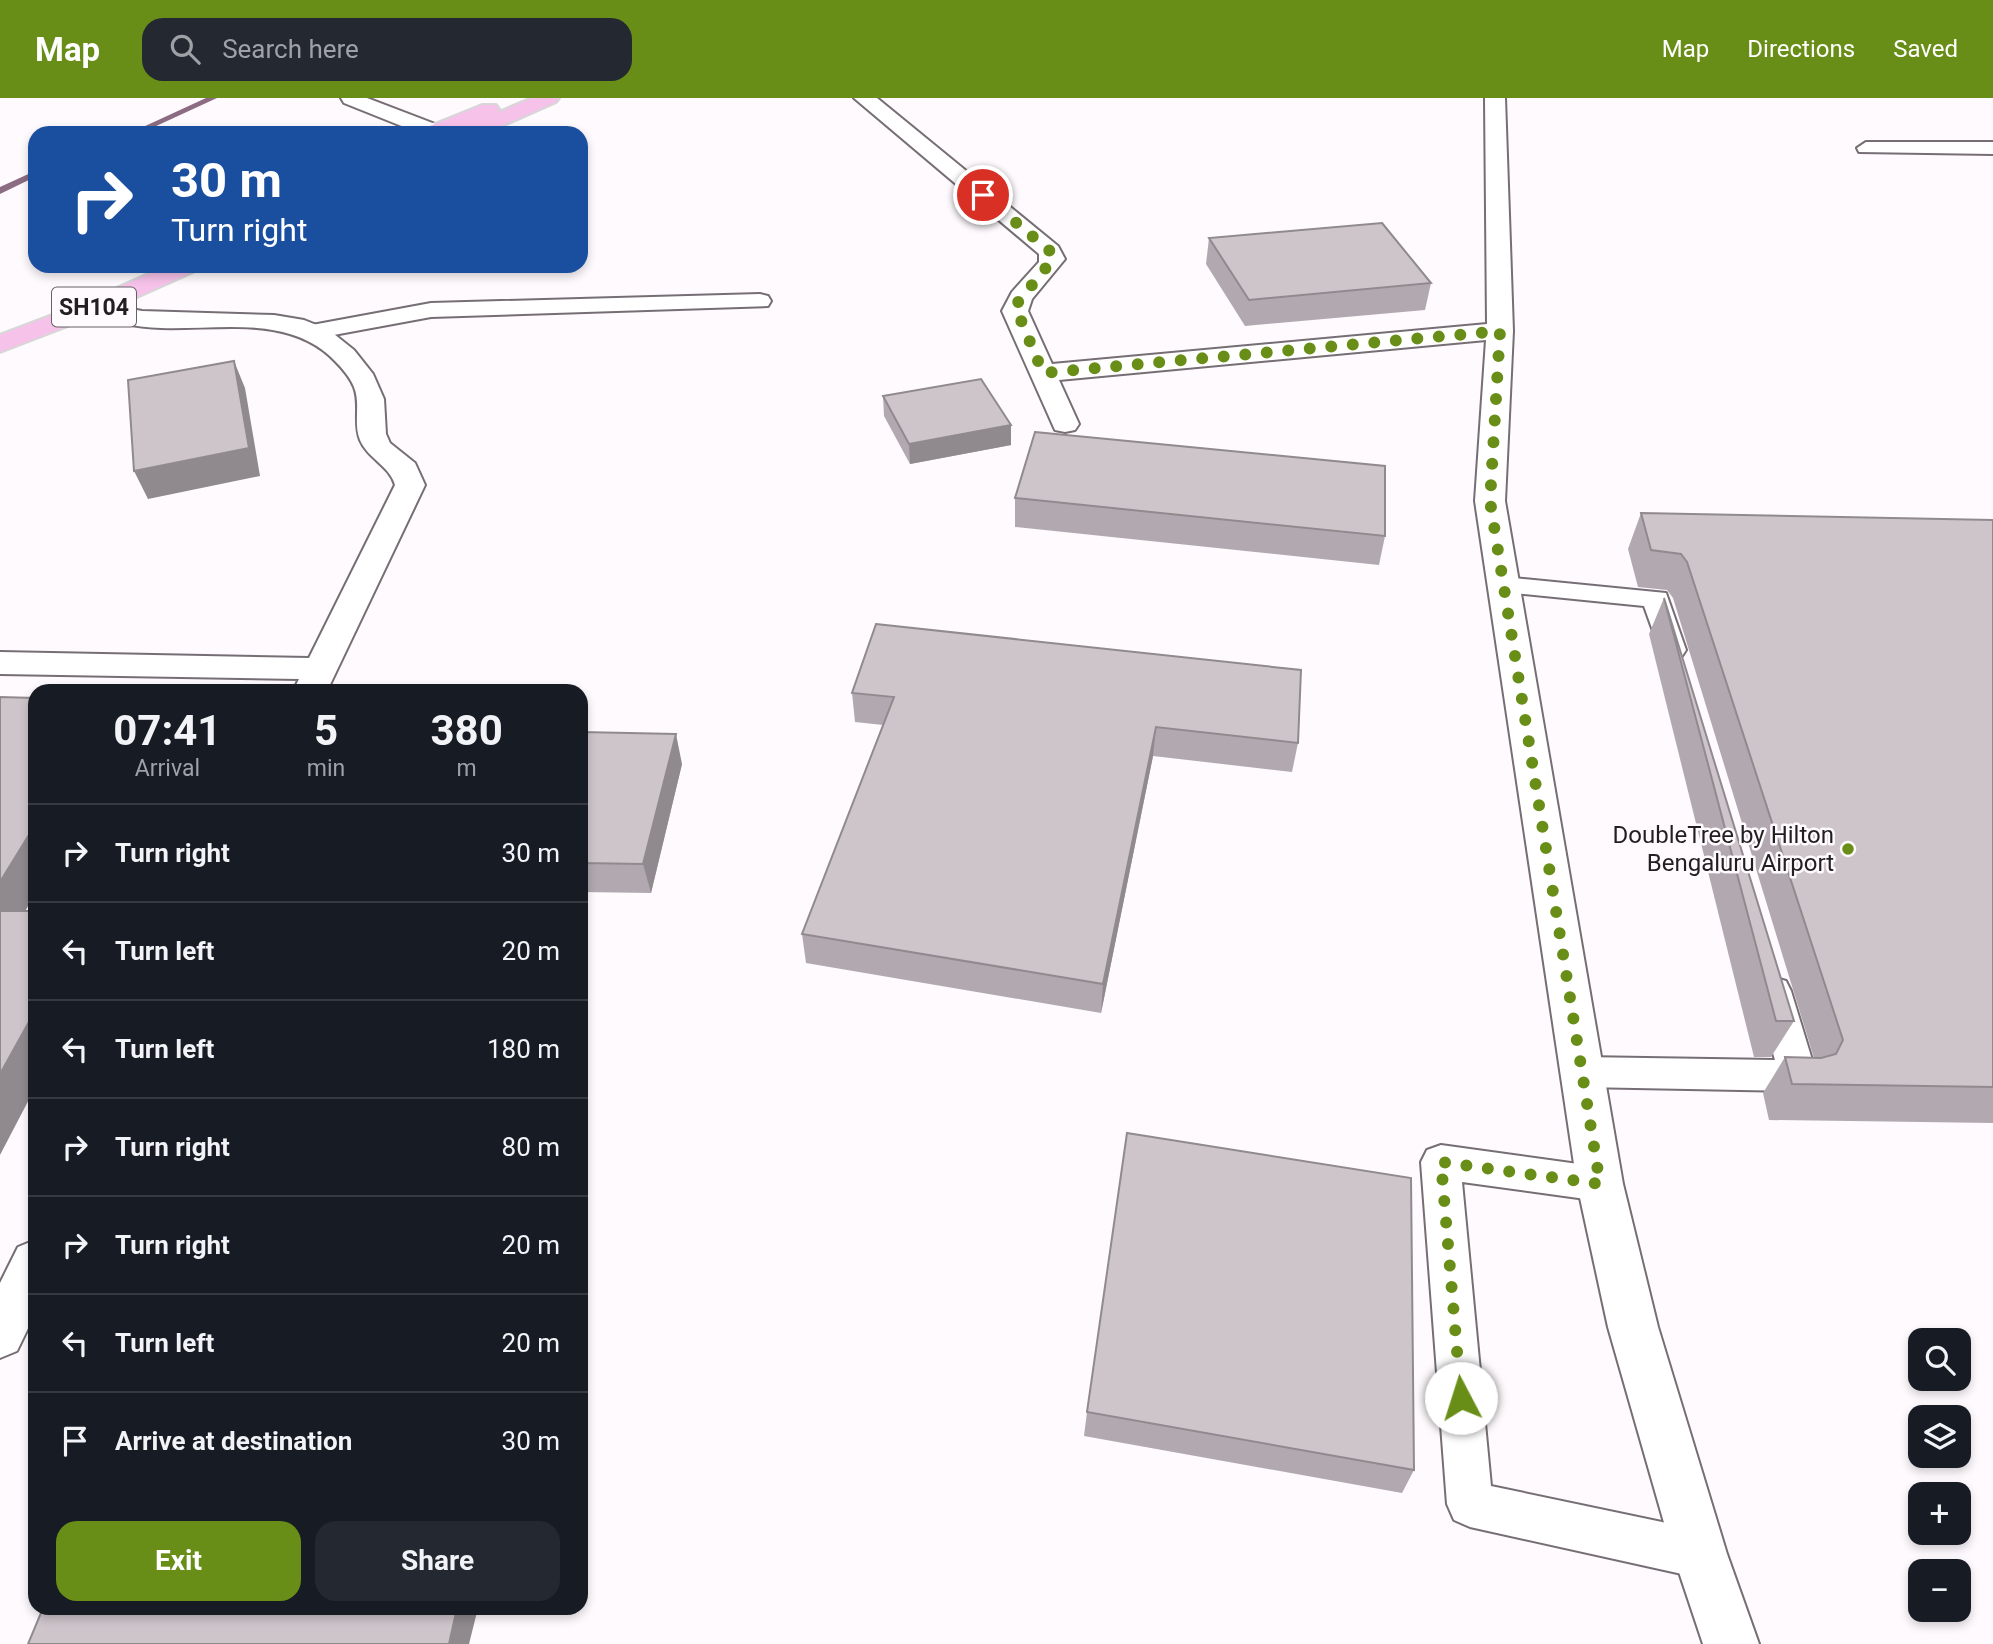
<!DOCTYPE html>
<html lang="en">
<head>
<meta charset="utf-8">
<style>
  body { margin:0; font-family:Roboto,sans-serif; background:#242831; color:#f1f3f6; height:100vh; display:flex; flex-direction:column; font-size:26px; white-space:nowrap }
  * { box-sizing:border-box; margin:0 }
  p { font-size:23px; color:#9ea1a6 }
  .icon { flex:none; width:38px; height:38px; fill:none; stroke:currentColor; stroke-width:2; stroke-linecap:round; stroke-linejoin:round }
  .map { position:relative; flex:1; overflow:hidden }
  .details { position:absolute; left:28px; top:586px; width:560px; height:931px; display:flex; flex-direction:column; background:#171b24; border-radius:21px; box-shadow:0 4px 10px #0003 }
  .details>* { flex:none }
  .hud { position:absolute; left:28px; top:28px; width:560px; height:147px; border-radius:21px; box-shadow:0 4px 10px #0003; background:#1a4fa0; color:#fff; overflow:hidden }
  .buttons { position:absolute; left:1908px; top:1230px; display:grid; gap:14px }
  .buttons a { display:grid; place-items:center; width:63px; height:63px; border-radius:14px; background:#171b24; box-shadow:0 4px 10px #0003; font-size:35px }
  .pin { position:absolute; display:grid; place-items:center; width:60px; height:60px; color:#fff; margin:-30px; border:4px solid #fff; border-radius:50%; box-shadow:0 2px 7px #0007 }
  .me { position:absolute; width:77px; margin:-38px; rotate:355deg; stroke-linejoin:round; filter:drop-shadow(0 0 5px #0008) }
  .turn { display:flex; align-items:center; gap:24px; height:147px; padding:0 28px; font-size:32px }
  .turn .icon { width:91px; height:91px; stroke-width:2.5 }
  .turn b { display:block; font-size:49px; line-height:60px }
  .eta { display:flex; justify-content:space-evenly; align-items:center; height:119px; text-align:center }
  .eta b { font-size:42px; font-weight:700; line-height:49px }
  .button { display:flex; gap:14px; margin-top:auto; padding:14px 28px }
  .button a { flex:1; height:80px; border-radius:21px; background:#698e18; color:#fff; font-size:28px; font-weight:700; line-height:80px; text-align:center }
  .button a+a { background:#242831; color:#f1f3f6 }
  ul { padding:0; list-style:none }
  li { display:flex; align-items:center; gap:21px; height:98px; padding:0 28px; border-top:2px solid #363941 }
  li div { flex:1 }
  li b { display:block; font-size:26px }
  li em { font-style:normal }
  header { display:flex; align-items:center; gap:42px; box-sizing:border-box; height:98px; padding:0 35px; background:#698e18; color:#fff }
  header strong { font-size:33px }
  nav { display:flex; gap:38px; margin-inline-start:auto; font-size:24px }
  .search { width:490px; height:63px; background:#242831; display:flex; align-items:center; gap:18px; box-sizing:border-box; padding:0 24px; border-radius:21px; color:#9ea1a6; font-size:26px }
  .map>svg:first-child { display:block }
</style>
</head>
<body>
<header>
<strong>Map</strong>
<div class="search"><svg class="icon" aria-label="search" viewBox="0 0 24 24"><circle cx="10" cy="10" r="6"/><path d="M15 15l6 6"/></svg>Search here</div>
<nav><a>Map</a><a>Directions</a><a>Saved</a></nav>
</header>
<div class="map">
<svg width="1993" height="1546" viewBox="0 0 1993 1546">
  <rect width="100%" height="100%" fill="#fefafd"/>
  <g fill="none" stroke-linecap="round" stroke-linejoin="round">
    <!-- stream -->
    <path fill="#8b6c82" fill-rule="evenodd" d="M206 0H217L141 35H130Z
      M35 73V79L0 96V89Z"/>
    <!-- service casing -->
    <g stroke="#766e74" stroke-width="4">
      <path id="service" d="M1866 44H1993V56L1859 54 1857 50Z
        M760 196 768 198 771 203 768 208 431 219 312 241 304 239 301 234 304 229 312 227 431 205Z
        M1503 479 1666 495 1686 552 1682 558 1672 561 1662 558 1644 508 1493 493 1489 487 1493 481Z
        M1773 879 1786 883 1791 893 1817 978 1811 989 1798 993 1582 989 1569 985 1563 974 1569 963 1582 959 1775 962 1755 893 1760 883Z
        M1441 1047 1600 1069 1614 1074 1620 1086 1614 1098 1600 1103 1462 1084 1491 1388 1700 1432 1717 1439 1724 1456 1717 1473 1700 1480 1470 1429 1454 1422 1447 1406 1421 1064 1427 1052Z"/>
    </g>
    <!-- minor casing -->
    <g stroke="#766e74" stroke-width="4">
      <path id="minor" d="M341 0H367L443 29 446 34 419 35 344 5Z
        M854 0H877L1058 148 1065 161 1032 201 1028 213 1052 266 1487 226 1485 0H1505L1513 233 1505 403 1623 1086 1658 1229 1727 1456 1759 1546H1703L1673 1456 1608 1229 1577 1086 1475 403 1486 242 1059 282 1079 326 1075 332 1065 334 1055 332 1002 213 1012 194 1039 164V156Z
        M90 203 142 213 274 217 304 222 329 232 354 252 373 276 384 301 386 336 390 345 415 365 425 387 327 593H293L299 581 0 576V554L309 560 395 387C390 368 368 361 360 342 353 325 361 306 354 289 350 279 342 270 335 263 290 216 219 232 161 230 134 229 107 223 81 216L77 211 81 206Z
        M35 1142V1216L17 1253 0 1260V1185L18 1149Z"/>
    </g>
    <!-- primary casing -->
    <g stroke="#d7d7d7" stroke-width="4">
      <path id="primary" d="M532 0H559L556 4 486 35H457L460 31 451 35H422L425 30 482 7H496L499 11 497 15Z
        M166 168H198L195 173 99 216 0 254V237L81 206Z"/>
    </g>
    <!-- service -->
    <use href="#service" fill="#fff" fill-rule="evenodd"/>
    <!-- minor -->
    <use href="#minor" fill="#fff" fill-rule="evenodd"/>
    <!-- primary -->
    <use href="#primary" fill="#f7c2ea" fill-rule="evenodd"/>
  </g>
  <!-- wall -->
  <path fill="#b1a9af" d="M1209 140 1431 185 1425 212 1245 228 1206 166Z
    M883 298 1011 347 910 366 884 318Z
    M1015 400 1385 438 1379 467 1015 429Z
    M1641 415 1993 422V1025L1769 1022 1763 995 1785 959 1814 960 1673 500 1667 492 1638 489 1628 451Z
    M1664 500 1794 923 1771 959H1754L1649 536Z
    M852 595 1298 645 1292 674 1153 658 1101 915 806 865 802 836 883 627 855 624Z
    M581 634 682 666 651 795 581 794Z
    M1087 1314 1414 1372 1402 1395 1084 1338Z"/>
  <!-- shaded-wall -->
  <path fill="#908a8e" d="M234 263 245 290 260 378 148 401 134 373Z
    M1011 327V347L910 366 909 346Z
    M1156 629 1153 658 1101 915 1103 886Z
    M676 636 682 666 651 795 643 766Z
    M35 727V796L6 846 0 837V784Z
    M35 913V990L0 1057V976Z
    M457 1510H478L469 1546H449Z"/>
  <!-- building -->
  <path fill="#cec5cb" stroke="#908a8e" stroke-width="2" d="M1382 125 1431 185 1249 202 1209 140Z
    M234 263 249 350 134 373 128 282Z
    M981 281 1011 327 909 346 883 298Z
    M1035 334 1385 368V438L1015 400Z
    M1641 415 1993 422V989L1792 986 1785 959 1821 960 1836 956 1843 942 1687 464 1681 456 1651 452Z
    M1664 500 1794 923H1776Z
    M876 526 1301 572 1298 645 1156 629 1103 886 802 836 894 599 852 595Z
    M0 599 35 600V727L0 784Z
    M581 634 676 636 643 766 581 765Z
    M0 813H35V913L0 976Z
    M1127 1035 1411 1080 1414 1372 1087 1314Z
    M43 1510H457L449 1546H28Z"/>
  <g fill="none" stroke-linecap="round" stroke-linejoin="round">
    <!-- route -->
    <path stroke="#698e18" stroke-width="12" stroke-dasharray="0 21.6" d="M983 97 1050 153 1053 161 1015 208 1043 275 1500 233 1490 403 1600 1086 1441 1064 1461 1300"/>
  </g>
  <!-- markers -->
  <circle fill="#698e18" stroke="#fefafd" stroke-width="2.5" cx="1848" cy="751" r="7"/>
  <g text-anchor="middle" dominant-baseline="central" stroke-width="5" stroke-linejoin="round" paint-order="stroke">
    <!-- shield labels -->
    <rect fill="#fefafd" stroke="#646163" stroke-width="2" x="52" y="189.5" width="84" height="39" rx="5"/>
    <g font-size="23" font-weight="bold" fill="#221f21">
      <text x="94" y="209">SH104</text>
    </g>
    <!-- poi labels -->
    <g font-size="24" fill="#221f21" stroke="#fefafd" text-anchor="end">
      <text x="1834" y="737">DoubleTree by Hilton<tspan x="1834" dy="28">Bengaluru Airport</tspan></text>
    </g>
  </g>
</svg>
<div class="buttons">
<a><svg class="icon" aria-label="search" viewBox="0 0 24 24"><circle cx="10" cy="10" r="6"/><path d="M15 15l6 6"/></svg></a>
<a><svg class="icon" aria-label="layers" viewBox="0 0 24 24"><path d="M12 4l9 5-9 5-9-5zM3 14l9 5 9-5"/></svg></a>
<a>+</a>
<a>−</a>
</div>
<div class="pin" style="left:983px;top:97px;background:#d93025"><svg class="icon" aria-label="arrive" viewBox="0 0 24 24"><path d="M6 21V4h12l-3 4 3 4H6"/></svg></div>
<svg class="me" style="left:1461px;top:1300px" viewBox="-20 -20 40 40"><circle r="19" fill="#fff"/><path d="M0-13L10 11 0 6-10 11z" fill="#698e18"/></svg>
<div class="hud">
<div class="turn"><svg class="icon" aria-label="right" viewBox="0 0 24 24"><path d="M7 20v-9h11M14 6l5 5-5 5"/></svg><div><b>30 m</b>Turn right</div></div>
</div>
<section class="details">
<div class="eta">
<div><b>07:41</b><p>Arrival</p></div>
<div><b>5</b><p>min</p></div>
<div><b>380</b><p>m</p></div>
</div>
<ul>
<li><svg class="icon" aria-label="right" viewBox="0 0 24 24"><path d="M7 20v-9h11M14 6l5 5-5 5"/></svg><div><b>Turn right</b></div><em>30 m</em></li>
<li><svg class="icon" aria-label="left" viewBox="0 0 24 24"><path d="M17 20v-9H6M10 6l-5 5 5 5"/></svg><div><b>Turn left</b></div><em>20 m</em></li>
<li><svg class="icon" aria-label="left" viewBox="0 0 24 24"><path d="M17 20v-9H6M10 6l-5 5 5 5"/></svg><div><b>Turn left</b></div><em>180 m</em></li>
<li><svg class="icon" aria-label="right" viewBox="0 0 24 24"><path d="M7 20v-9h11M14 6l5 5-5 5"/></svg><div><b>Turn right</b></div><em>80 m</em></li>
<li><svg class="icon" aria-label="right" viewBox="0 0 24 24"><path d="M7 20v-9h11M14 6l5 5-5 5"/></svg><div><b>Turn right</b></div><em>20 m</em></li>
<li><svg class="icon" aria-label="left" viewBox="0 0 24 24"><path d="M17 20v-9H6M10 6l-5 5 5 5"/></svg><div><b>Turn left</b></div><em>20 m</em></li>
<li><svg class="icon" aria-label="arrive" viewBox="0 0 24 24"><path d="M6 21V4h12l-3 4 3 4H6"/></svg><div><b>Arrive at destination</b></div><em>30 m</em></li>
</ul>
<div class="button"><a>Exit</a><a>Share</a></div>
</section>
</div>
</body>
</html>
